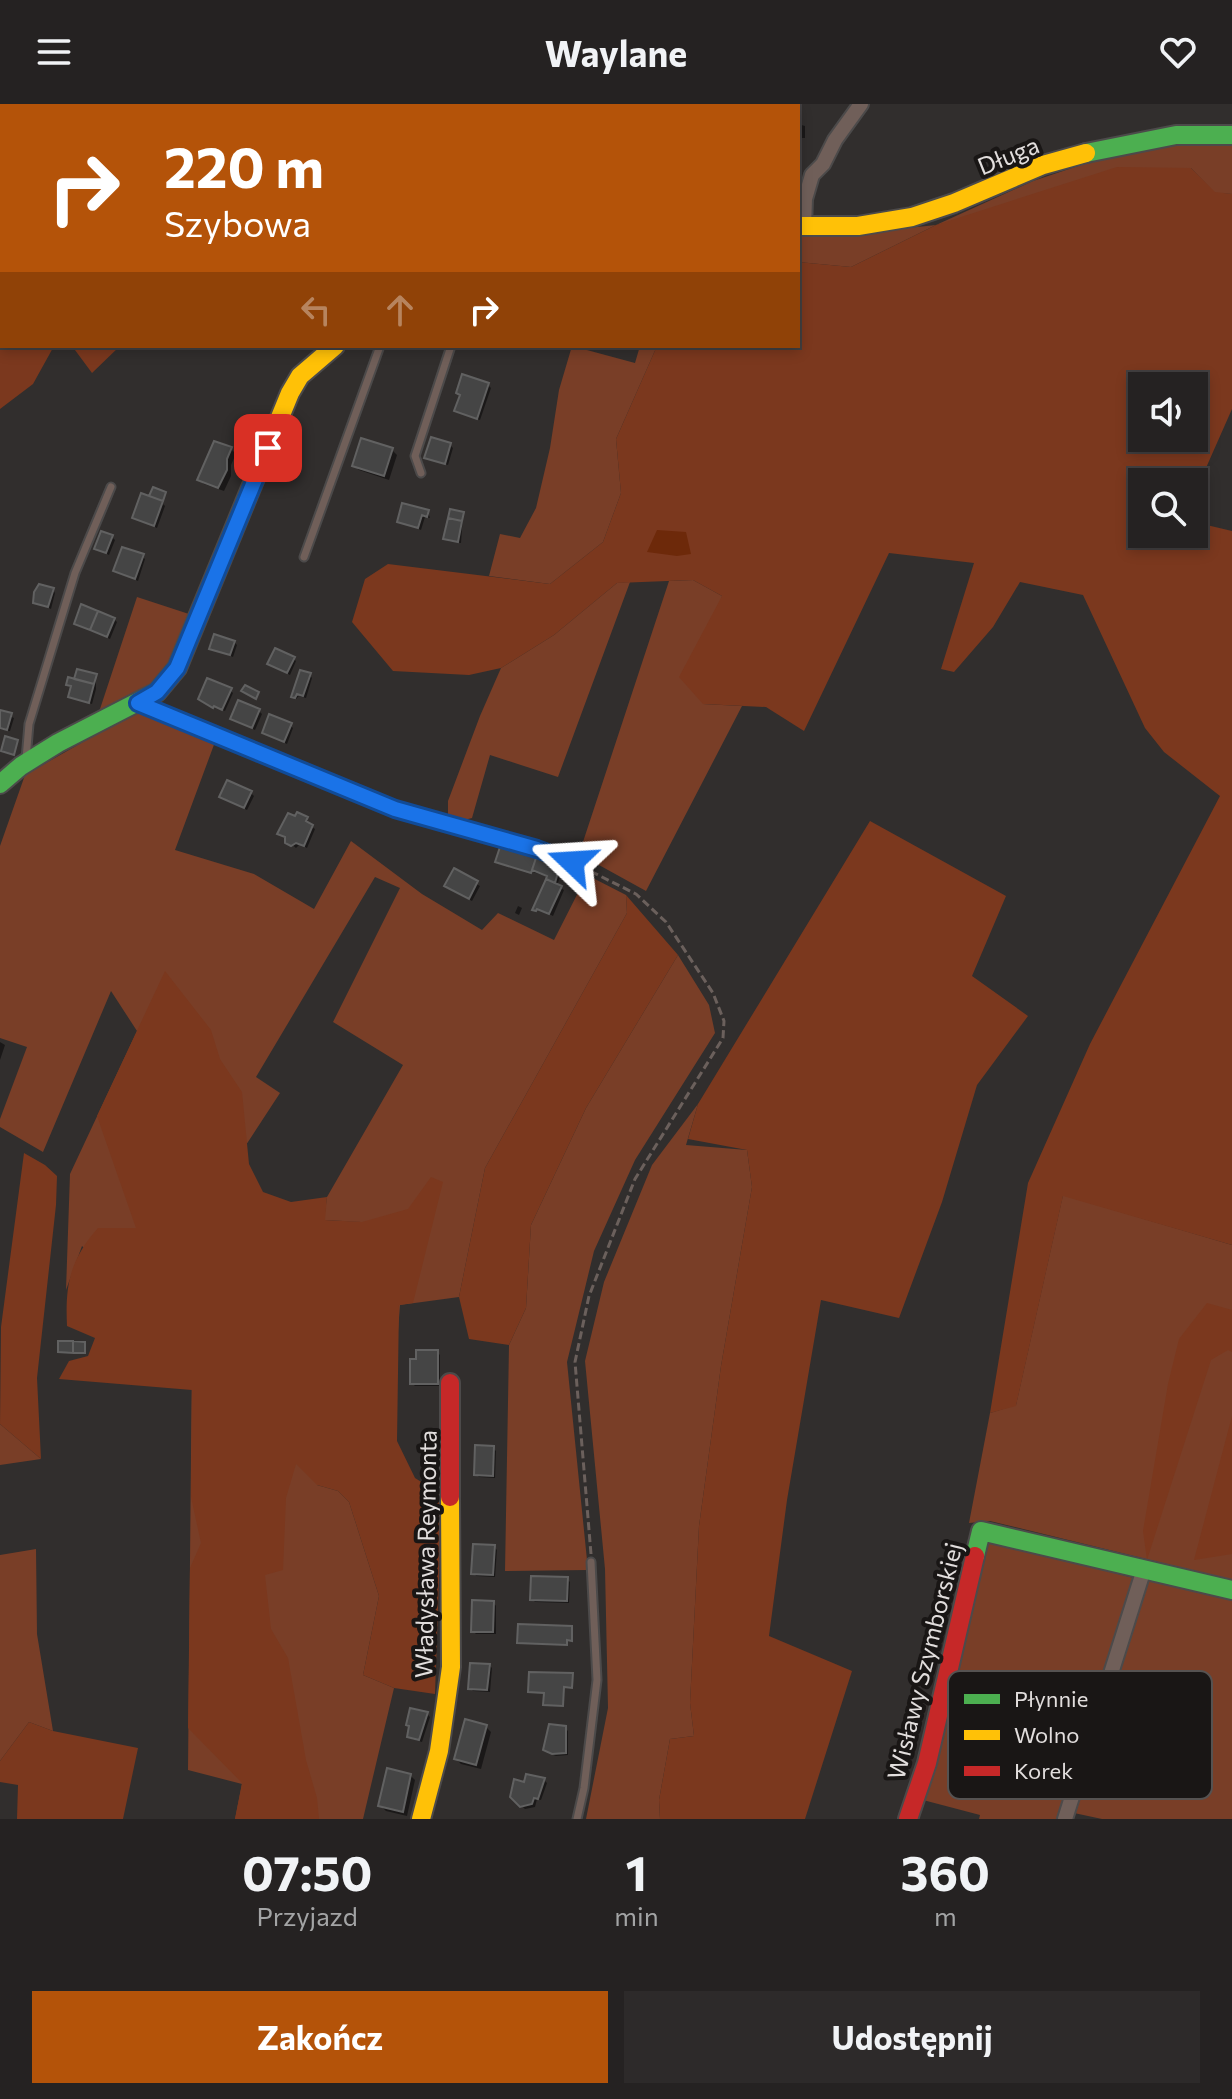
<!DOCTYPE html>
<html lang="pl">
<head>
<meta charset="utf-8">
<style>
  body { margin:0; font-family:Commissioner,sans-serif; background:#2d2a2a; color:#f1f3f6; height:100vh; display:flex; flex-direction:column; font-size:30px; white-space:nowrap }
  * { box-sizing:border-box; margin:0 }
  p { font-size:26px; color:#a3a4a5 }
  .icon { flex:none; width:44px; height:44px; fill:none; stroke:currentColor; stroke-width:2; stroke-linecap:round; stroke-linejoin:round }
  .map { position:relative; height:1715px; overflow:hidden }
  .details { display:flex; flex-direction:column; background:#252222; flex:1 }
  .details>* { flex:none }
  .hud { position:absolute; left:0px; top:0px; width:800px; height:244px; box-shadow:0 4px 12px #0003,0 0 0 2px #423f40; background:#b45309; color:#fff; overflow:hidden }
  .fabs { position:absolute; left:1128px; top:268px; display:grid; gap:16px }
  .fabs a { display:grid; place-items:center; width:80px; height:80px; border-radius:0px; background:#252222; box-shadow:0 4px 12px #0003,0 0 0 2px #423f40; font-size:40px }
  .pin { position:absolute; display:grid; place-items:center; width:68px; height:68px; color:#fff; margin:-34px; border-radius:16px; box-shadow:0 4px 12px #0006 }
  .me { position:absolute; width:88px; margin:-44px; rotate:290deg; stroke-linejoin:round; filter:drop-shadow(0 0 6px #0008) }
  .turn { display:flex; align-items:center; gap:28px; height:168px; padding:0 32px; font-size:36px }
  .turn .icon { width:104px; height:104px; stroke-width:2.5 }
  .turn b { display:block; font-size:56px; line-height:68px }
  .lanes { display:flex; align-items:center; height:76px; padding:0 32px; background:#0003; justify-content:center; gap:40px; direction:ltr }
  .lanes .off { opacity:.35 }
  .eta { display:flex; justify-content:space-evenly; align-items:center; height:136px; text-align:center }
  .eta b { font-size:48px; font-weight:700; line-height:56px }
  .cta { display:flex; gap:16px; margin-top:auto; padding:16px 32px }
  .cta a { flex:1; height:92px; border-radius:0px; background:#b45309; color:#fff; font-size:32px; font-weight:700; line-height:92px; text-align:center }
  .cta a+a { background:#2d2a2a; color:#f1f3f6 }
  header { display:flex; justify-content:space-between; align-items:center; height:104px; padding:0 32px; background:#252222; font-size:36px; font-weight:700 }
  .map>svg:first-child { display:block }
</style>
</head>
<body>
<header><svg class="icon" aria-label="menu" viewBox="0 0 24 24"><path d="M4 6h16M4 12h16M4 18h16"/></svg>Waylane<svg class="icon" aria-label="heart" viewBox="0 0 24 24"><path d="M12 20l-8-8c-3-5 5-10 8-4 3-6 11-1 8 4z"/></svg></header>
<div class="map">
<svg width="1232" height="1715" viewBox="0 0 1232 1715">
  <rect width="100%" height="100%" fill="#312e2d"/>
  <!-- green -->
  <path fill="#793e27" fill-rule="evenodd" d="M498 0H753V2H493Z
    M1178 39 1232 40V90L1215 89 1191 64 936 121 851 163 798 158V131H841L936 121 1033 77 1108 52Z
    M572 242 635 259 640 242H657L616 335 621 389 603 438 550 480 489 472 500 430 520 434 536 404 550 344 559 286Z
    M693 476 722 492 703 600 742 602 646 787 579 750 669 477Z
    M630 478 558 673 490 651 472 714 448 720V697L480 612 501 564 554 531 617 479Z
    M137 493 192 511 172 557 149 583 99 608Z
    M139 606 215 638 175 746 254 770 314 805 351 737 422 790 482 826 498 809 554 836 587 771 626 791 627 809 485 1064 459 1193 400 1201 398 1227 317 1381 338 1387 349 1398 379 1492 363 1571 394 1584 363 1715H235L242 1680 188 1666 192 1246 82 1142 66 1186 70 1070 137 927 111 887 43 1048 0 1023V1015L27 943 0 934V742L25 671ZM375 773 400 784 333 918 403 961 327 1093 324 1116 361 1118 231 1114V1064L280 989 256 973Z
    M678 851 709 901 715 929 635 1056 594 1147 567 1258 588 1466 505 1467 509 1241 526 1204 531 1121 586 1004Z
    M698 1000 686 1041 747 1046 752 1083 721 1262 699 1422 690 1599 694 1632 670 1635 659 1696 660 1715H586L608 1604 605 1465 585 1257 604 1178 652 1061Z
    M1063 1091 1232 1141V1476L990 1417 969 1419 990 1309 1016 1301Z
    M0 1320 41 1355 0 1361Z
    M986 1436 1134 1474 1058 1715H979L980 1711 923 1696Z
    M36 1445 37 1530 53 1627 29 1618 0 1657V1451Z
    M1152 1474 1232 1495V1715H1102L1074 1709 1144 1478Z"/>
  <!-- forest -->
  <path fill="#7b381e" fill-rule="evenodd" d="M35 0H263L264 2H34Z
    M0 29 2 242H54L33 280 0 305Z
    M1117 63 1191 64 1215 88 1232 90V305L1194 391V378H1142V430H1194V418L1232 427V1141L1063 1092 1016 1302 990 1309 1028 1079 1090 940 1220 692 1164 648 1145 624 1083 491 1020 478 993 523 954 568 941 565 974 459 889 449 804 627 766 603 703 600 679 573 722 492 693 476 617 479 554 531 501 564 469 571 393 567 352 518 365 475 388 460 550 480 603 438 621 389 616 335 657 242H798V158L851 163 936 121ZM1142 282H1194V334H1142Z
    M72 242H120L92 269Z
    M870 717 1006 792 972 872 1028 912 977 981 942 1098 899 1214 821 1196 787 1396 769 1532 852 1567 805 1715H660L659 1696 670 1635 694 1632 690 1599 699 1422 721 1262 752 1083 747 1046 688 1035 698 1000Z
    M626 791 678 851 586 1004 531 1121 526 1204 509 1241 469 1235 459 1193 485 1064 627 809Z
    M165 867 211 926 220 955 242 988 249 1060 263 1088 291 1098 327 1093 325 1116 362 1118 408 1105 431 1073 443 1078 413 1199 399 1201 397 1337 415 1374 442 1391 435 1590 394 1584 363 1571 379 1492 349 1398 338 1387 317 1381 296 1360 286 1394 283 1466 265 1471 271 1525 288 1554 306 1656 317 1694 319 1715H235L242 1679 188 1624 190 1464 201 1439 191 1393 192 1286 59 1275 69 1257 88 1252 95 1234 67 1222C65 1180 70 1156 98 1124H136L97 1012Z
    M24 1049 45 1061 57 1072 56 1101 37 1274 41 1355 0 1320 1 1223Z
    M1207 1199 1232 1206V1248L1228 1246 1211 1256 1147 1456 1143 1427 1168 1280 1179 1235Z
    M1232 1312V1450L1194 1456Z
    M29 1618 53 1627 138 1644 123 1715H17L18 1681 0 1678V1657Z"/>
  <!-- water -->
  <path fill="#6d290a" d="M657 426 686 428 691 450 677 452 647 448Z"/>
  <!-- shadow -->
  <path fill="#0007" d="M798 20 805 22V34H798Z
    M488 281 491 284 480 316 457 307Z
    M450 341 453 344 448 361 426 353Z
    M231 345 236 350 231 361V372L224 387 204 380 199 375Z
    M392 346 397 351 389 376 359 366 354 361Z
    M165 390 163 400 165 402 157 424 134 413 151 395Z
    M428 408 430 414 425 413 421 426 400 417Z
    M463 410 461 439 448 437 445 434Z
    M112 433 115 436 109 451 96 444Z
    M142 452 145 455 138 477 116 467Z
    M53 486 55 489 51 505 35 498Z
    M114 515 117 518 110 535 76 519Z
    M234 538 237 541 233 553 212 544Z
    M293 554 296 557 290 571 270 560Z
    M310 571 312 574 306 594 299 592 296 595 293 592Z
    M96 572V585L92 600 70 592 72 584 69 580Z
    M230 586 233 589 225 607 203 598Z
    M259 607 262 610 255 626 233 615Z
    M0 608 14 614 10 627 0 625Z
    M290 621 293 624 287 640 264 629Z
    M251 689 254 692 247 706 225 695Z
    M298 710 307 715 309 721 315 725 307 744 300 740 296 744 280 730Z
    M498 757 559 763 562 766 557 782 564 786 553 812 536 803 549 773Z
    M454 767 480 782 472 797 449 785Z
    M518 802 522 804 519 811 515 809Z
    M0 938 5 941 0 956Z
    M437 1248 440 1251V1282H415L412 1279Z
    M493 1344 496 1347 495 1374 479 1373 476 1370Z
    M494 1443 497 1446 495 1473 476 1472 474 1469Z
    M567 1475 570 1478 569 1499 535 1498 532 1495Z
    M494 1499 496 1502V1530H476L473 1527Z
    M490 1562 492 1564 490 1588 473 1587 470 1584Z
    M427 1610 430 1613 422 1638 412 1635 409 1632Z
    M486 1623 491 1628 481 1665 461 1660 456 1655Z
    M565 1624 568 1627V1651L556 1652 548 1649 545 1646Z
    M410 1671 415 1676 407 1712 386 1707 381 1702Z
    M544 1676 547 1679 541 1696 537 1695 535 1703 525 1705 512 1693 526 1680Z"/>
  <!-- building -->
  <path fill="#454545" stroke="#616161" stroke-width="2" d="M462 270 489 279 477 315 454 307 460 291 456 289Z
    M431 333 451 339 445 360 424 354Z
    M361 334 393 344 384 372 352 362Z
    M214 337 232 343 227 355V366L218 384 197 376Z
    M153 383 166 388 163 397 149 392Z
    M141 389 163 397 154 422 132 414Z
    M402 399 429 406 427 413 422 411 418 424 397 418Z
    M450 405 464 408 462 417 448 414Z
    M448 414 462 417 458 438 443 435Z
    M101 427 113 431 106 449 94 445Z
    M122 443 144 450 135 475 113 467Z
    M39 480 54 484 48 503 33 499 34 488Z
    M81 500 98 507 90 526 74 520Z
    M98 507 115 514 107 533 90 526Z
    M214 530 235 537 230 551 209 545Z
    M275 544 295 553 287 569 267 560Z
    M77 565 97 570 94 580 74 575Z
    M300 566 311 569 303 592 297 590 295 594 291 593Z
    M68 573 94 580 89 599 68 593 71 582 66 581Z
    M207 574 232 584 222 606 214 602 213 604 198 595Z
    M245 581 259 588 256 595 241 587Z
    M238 596 260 605 252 624 230 615Z
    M0 606 12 609 7 626 0 624Z
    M269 610 292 619 284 638 262 629Z
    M5 632 18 636 14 651 1 647Z
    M227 676 252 687 244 704 219 693Z
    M297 708 308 713 306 717 313 721 304 742 296 739 291 742 285 739V733L277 730 288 709 295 712Z
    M501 740 537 751 531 769 495 758Z
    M537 751 560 761 555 779 546 775 547 772 532 766Z
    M454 764 478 777 469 795 444 782Z
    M546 775 562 782 549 810 537 805 536 807 532 806Z
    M58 1237H73V1249L58 1248Z
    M73 1237 85 1238V1249H73Z
    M416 1246H438V1280H410V1255H416Z
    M475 1341 494 1342 493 1372 474 1371Z
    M473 1440 495 1441 493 1471 471 1470Z
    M531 1472 568 1473 567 1497 530 1496Z
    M472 1496 494 1497 493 1528H471Z
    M518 1520 572 1522V1537L567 1536V1541L517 1539Z
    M470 1559 490 1560 487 1586 468 1585Z
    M529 1568 573 1569 572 1584 564 1583 563 1602 543 1601 544 1589 528 1588Z
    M410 1604 428 1608 419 1636 407 1633 409 1622 406 1621Z
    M465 1615 487 1621 476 1661 454 1655Z
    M549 1620 566 1622V1649L552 1650 543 1646Z
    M387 1664 411 1670 403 1708 378 1702Z
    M526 1670 545 1674 538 1695 534 1694 532 1700 520 1703 510 1693 514 1675 524 1678Z"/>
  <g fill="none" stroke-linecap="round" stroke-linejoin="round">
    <!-- lane casing -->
    <g stroke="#4c4a4a" stroke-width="11">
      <path id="lane" d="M421 369 415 352 451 242
        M304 453 380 242
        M143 601 395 705 537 745 572 758
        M26 655 29 620 75 469 111 383
        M577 1715 584 1684 597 1576 591 1458"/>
    </g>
    <!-- street casing -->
    <g stroke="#4c4a4a" stroke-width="18">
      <path id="street" d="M487 2 491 0
        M804 122 805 95 812 71 823 60 835 36 861 0
        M1065 1715 1144 1465"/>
    </g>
    <!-- fast casing -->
    <g stroke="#4c4a4a" stroke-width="22">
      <path id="fast" d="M1086 49 1176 31H1232
        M0 680 21 662 58 639 157 588 177 564 260 362
        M975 1452 981 1427 1232 1486"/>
    </g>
    <!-- slow casing -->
    <g stroke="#4c4a4a" stroke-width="22">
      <path id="slow" d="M798 122H858L912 113 954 99 1043 61 1086 49
        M260 362 290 289 300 272 335 242
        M421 1715 439 1647 451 1563 450 1393"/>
    </g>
    <!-- jam casing -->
    <g stroke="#4c4a4a" stroke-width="22">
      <path id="jam" d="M450 1279V1393
        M908 1715 927 1659 975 1452"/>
    </g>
    <!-- path -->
    <path stroke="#6b605c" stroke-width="3" stroke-dasharray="8 4" stroke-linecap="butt" d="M580 762 636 790 666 818 713 889 724 917 723 934 635 1075 589 1192 575 1258 591 1450"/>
    <!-- lane -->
    <use href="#lane" stroke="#705f59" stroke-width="7"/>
    <!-- street -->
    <use href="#street" stroke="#705f59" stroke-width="14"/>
    <!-- fast -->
    <use href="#fast" stroke="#4caf50" stroke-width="18"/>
    <!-- slow -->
    <use href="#slow" stroke="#ffc107" stroke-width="18"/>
    <!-- jam -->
    <use href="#jam" stroke="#c62828" stroke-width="18"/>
  </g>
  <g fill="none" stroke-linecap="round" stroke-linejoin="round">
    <!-- route casing -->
    <g stroke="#114b97" stroke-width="20">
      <path id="route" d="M268 344 177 564 157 588 138 599 395 705 537 745 572 758"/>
    </g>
    <!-- route -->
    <use href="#route" stroke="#1a73e8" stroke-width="14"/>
  </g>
  <g text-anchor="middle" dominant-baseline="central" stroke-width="8" stroke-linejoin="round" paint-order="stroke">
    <!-- street labels -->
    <g font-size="24" fill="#e2dedd" stroke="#191615">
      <text transform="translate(1008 51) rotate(-22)">Długa</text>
      <text transform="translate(425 1450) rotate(-89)">Władysława Reymonta</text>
      <text transform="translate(924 1557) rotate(-76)">Wisławy Szymborskiej</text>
    </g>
  </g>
  <!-- legend -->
  <rect x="948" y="1567" width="264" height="128" rx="12" fill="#191615" stroke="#555251" stroke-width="2"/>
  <rect x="964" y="1590" width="36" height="10" fill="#4caf50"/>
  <rect x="964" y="1626" width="36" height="10" fill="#ffc107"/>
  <rect x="964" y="1662" width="36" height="10" fill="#c62828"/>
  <g font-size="22" fill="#e2dedd">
    <text x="1014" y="1603">Płynnie</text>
    <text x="1014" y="1639">Wolno</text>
    <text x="1014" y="1675">Korek</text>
  </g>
</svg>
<div class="fabs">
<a><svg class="icon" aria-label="sound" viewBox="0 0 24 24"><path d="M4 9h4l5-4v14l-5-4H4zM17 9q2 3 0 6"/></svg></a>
<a><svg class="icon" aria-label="search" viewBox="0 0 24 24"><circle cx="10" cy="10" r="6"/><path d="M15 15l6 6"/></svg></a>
</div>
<div class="pin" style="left:268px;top:344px;background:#d93025"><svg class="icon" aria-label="arrive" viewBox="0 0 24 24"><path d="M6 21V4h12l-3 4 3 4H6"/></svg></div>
<svg class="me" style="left:572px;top:758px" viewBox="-20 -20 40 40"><path d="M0-17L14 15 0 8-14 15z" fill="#1a73e8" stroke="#fff" stroke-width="4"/></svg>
<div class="hud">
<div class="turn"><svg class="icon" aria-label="right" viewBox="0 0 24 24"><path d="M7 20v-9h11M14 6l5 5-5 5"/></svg><div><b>220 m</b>Szybowa</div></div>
<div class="lanes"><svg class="icon off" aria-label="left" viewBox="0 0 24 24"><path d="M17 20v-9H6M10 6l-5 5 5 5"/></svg><svg class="icon off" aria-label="ahead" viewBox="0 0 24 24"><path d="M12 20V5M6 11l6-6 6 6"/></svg><svg class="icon" aria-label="right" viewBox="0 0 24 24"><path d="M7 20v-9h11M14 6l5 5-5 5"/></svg></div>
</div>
</div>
<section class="details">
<div class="eta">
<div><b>07:50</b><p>Przyjazd</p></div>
<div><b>1</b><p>min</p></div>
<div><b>360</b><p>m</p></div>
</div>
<div class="cta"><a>Zakończ</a><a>Udostępnij</a></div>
</section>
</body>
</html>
